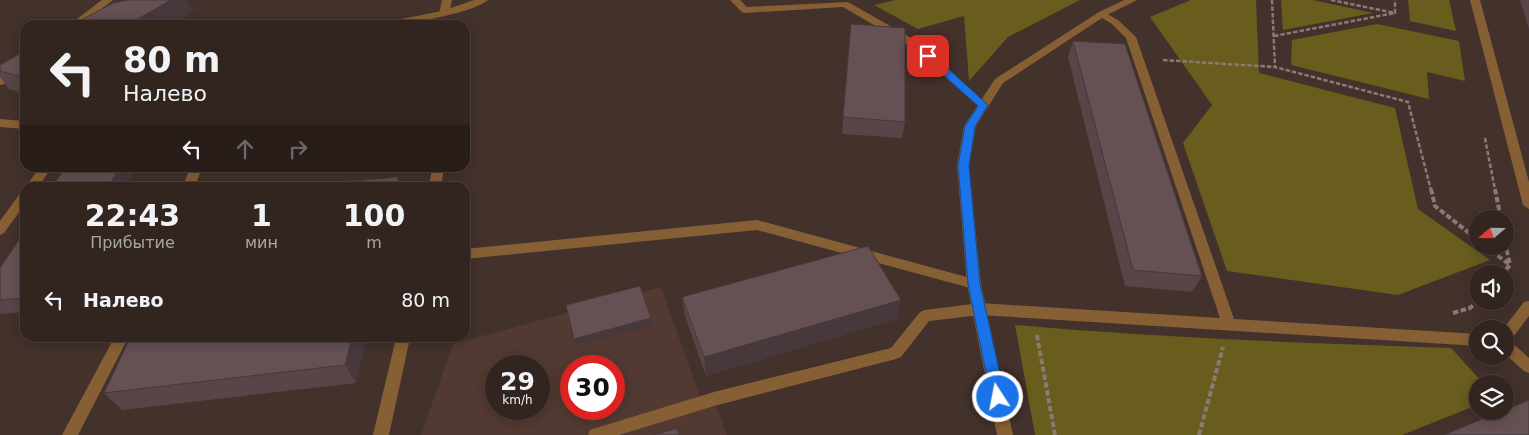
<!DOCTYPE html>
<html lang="ru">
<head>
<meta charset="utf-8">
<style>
  body { margin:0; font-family:"DejaVu Sans",sans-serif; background:#3d312d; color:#f1f3f6; height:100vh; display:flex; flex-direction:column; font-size:19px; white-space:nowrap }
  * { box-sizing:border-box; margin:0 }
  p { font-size:16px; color:#a8a5a5 }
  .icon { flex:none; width:28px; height:28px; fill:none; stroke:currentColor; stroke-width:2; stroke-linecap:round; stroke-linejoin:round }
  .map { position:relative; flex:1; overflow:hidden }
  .panel { position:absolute; left:20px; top:182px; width:450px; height:160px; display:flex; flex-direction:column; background:#322520; border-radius:15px; box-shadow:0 2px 12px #0003,0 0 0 1px #4d423e }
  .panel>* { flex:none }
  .banner { position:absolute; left:20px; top:20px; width:450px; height:152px; border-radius:15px; box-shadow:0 2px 12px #0003,0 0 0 1px #4d423e; background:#322520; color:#f1f3f6; overflow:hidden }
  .needle { width:32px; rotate:250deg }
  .fabs { position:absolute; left:1469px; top:210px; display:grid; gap:10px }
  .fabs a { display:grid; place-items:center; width:45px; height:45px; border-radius:50%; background:#322520; box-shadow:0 2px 12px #0003,0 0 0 1px #4d423e; font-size:25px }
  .speed { position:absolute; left:485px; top:355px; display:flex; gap:10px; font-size:25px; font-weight:700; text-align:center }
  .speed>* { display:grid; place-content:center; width:65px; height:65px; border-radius:50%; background:#322520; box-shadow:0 2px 12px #0003,0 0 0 1px #4d423e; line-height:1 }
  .speed small { font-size:12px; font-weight:400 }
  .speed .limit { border:8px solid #d22; background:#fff; color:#111 }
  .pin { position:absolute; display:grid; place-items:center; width:42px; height:42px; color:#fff; margin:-21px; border-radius:10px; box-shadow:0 2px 8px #0006 }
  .me { position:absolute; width:55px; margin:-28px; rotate:349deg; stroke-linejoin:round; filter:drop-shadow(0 0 4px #0008) }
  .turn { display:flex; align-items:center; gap:18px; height:105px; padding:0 20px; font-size:22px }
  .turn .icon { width:65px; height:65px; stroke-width:2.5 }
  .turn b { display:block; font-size:35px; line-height:42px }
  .lanes { display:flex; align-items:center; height:48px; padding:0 20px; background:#0003; justify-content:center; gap:25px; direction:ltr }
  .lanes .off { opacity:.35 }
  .eta { display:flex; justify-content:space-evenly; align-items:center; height:85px; text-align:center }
  .eta b { font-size:30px; font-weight:700; line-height:35px }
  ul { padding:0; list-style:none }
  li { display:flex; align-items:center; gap:15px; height:65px; padding:0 20px }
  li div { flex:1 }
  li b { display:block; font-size:19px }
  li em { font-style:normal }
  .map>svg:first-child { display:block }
</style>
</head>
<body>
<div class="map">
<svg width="1529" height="435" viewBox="0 0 1529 435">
  <rect width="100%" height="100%" fill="#43312b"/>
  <!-- built -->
  <path fill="#523931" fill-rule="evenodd" d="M661 287 700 396 714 399 727 435H421L453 344ZM496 366H539V409H496ZM571 366H614V409H571Z"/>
  <!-- green -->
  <path fill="#685d1c" d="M895 0H1080L1008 37 969 81 964 16 918 29 874 5Z
    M1191 0H1256L1259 73 1395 108 1418 209 1490 260 1398 295 1227 271 1183 143 1212 105 1150 17Z
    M1281 0H1313L1373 13 1283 30Z
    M1408 0H1449L1456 31 1410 21Z
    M1377 24 1459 41 1465 81 1427 72 1429 99 1291 65 1292 40Z
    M1015 325C1160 338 1305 343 1451 348L1484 384H1478L1477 405 1402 435H1035Z"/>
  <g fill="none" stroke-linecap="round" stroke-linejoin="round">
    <!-- path-far1 -->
    <path stroke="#897a75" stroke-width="2.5" stroke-dasharray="4.5 2" stroke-linecap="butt" d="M1272 0 1275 67 1408 102 1431 190
      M1331 0 1395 13V0
      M1274 36 1395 13
      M1163 60 1275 67
      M1485 138 1495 190"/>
    <!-- path -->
    <path stroke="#897a75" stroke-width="4" stroke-dasharray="5.5 2.5" stroke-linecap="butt" d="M1431 189 1435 206 1478 240
      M1495 189 1501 219
      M1505 242 1510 265
      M1485 246 1510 265 1502 274
      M1453 313 1470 308 1478 301
      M1037 335 1055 435
      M1199 435 1223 347"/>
    <!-- service -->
    <path fill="#866034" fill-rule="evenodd" d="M442 0H452L449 13 444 16 439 13Z
      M730 0H740L747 7 848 2 918 42 988 105 983 108 979 107 910 46 843 7 745 13 742 12Z
      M1470 0H1480L1529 182V209L1523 205Z
      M1102 11 1118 20 1136 37 1234 319 1478 334V346L980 315 929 321 901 357 896 359 714 406 619 435H588L590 430 596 428 714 392 891 348 920 312 925 310 980 303 1220 318 1126 38 1112 24 1099 16 1097 14Z
      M190 168H202L194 188H182Z
      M432 168H444L441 188H429Z
      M757 220 974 279 979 280 981 284 979 288 974 289 757 230 465 259V249Z
      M1529 301V316L1510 341 1529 358V373L1524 371 1505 354V329H1503L1524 302Z
      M114 338H128L78 435H62Z
      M396 338H410L389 435H373Z"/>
    <!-- minor -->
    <path fill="#866034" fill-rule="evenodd" d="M102 0H113L80 25H69Z
      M474 0H488C472 14 403 25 381 25L386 22 442 11Z
      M1124 0H1137L1105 16 1003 83 976 126 969 166 981 284 1013 435H997L967 284 957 166 964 126 995 79 1099 12Z
      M25 58V66L4 84 0 85V77Z
      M0 119 25 121V129L0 127Z
      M39 168H51L38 188H25Z
      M25 191V204L4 233 0 235V221L21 192Z"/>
  </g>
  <!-- wall -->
  <path fill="#574548" d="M1520 0H1529V29Z
    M851 24 905 122 902 138 842 134Z
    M1073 41 1202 276 1192 292 1125 286 1068 57Z
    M25 51V94L9 89 0 77V65Z
    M65 168H141L139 171H136Z
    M25 231V312L0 314V268Z
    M682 297 897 319 706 376 685 316Z
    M366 338 356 383 122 410 104 393Z"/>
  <!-- shaded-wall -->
  <path fill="#47383b" d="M171 0H187L194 12 173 25H127Z
    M120 168H133L136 171 125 188H107Z
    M398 177 403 188H396Z
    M901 300 897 319 706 376 704 357Z
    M651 318 652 325 576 346 574 339Z
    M352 338H366L356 383 345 365Z"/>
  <!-- building -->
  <path fill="#655054" stroke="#47383b" d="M128 0H171L127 25H72L113 3Z
    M851 24 905 28V122L843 117Z
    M1073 41 1125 44 1202 276 1133 270Z
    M25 51V78L0 71V65Z
    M65 168H120L107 188H51Z
    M398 177 396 188H274Z
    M25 231V298L0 300V268Z
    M868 246 901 300 704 357 682 297Z
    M640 286 651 318 574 339 566 305Z
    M130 338H352L345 365 104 393Z
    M1529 400V435H1444L1501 411H1505V410Z
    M677 428 679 435H654Z"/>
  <!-- route -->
  <path fill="#1a73e8" stroke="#114b97" d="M928 53 932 54 988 105 975 126 969 166 980 284 1005 397 1003 401 998 403 993 401 991 397 968 284 958 166 965 126 978 106 925 58 924 56Z"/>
</svg>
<div class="fabs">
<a><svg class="needle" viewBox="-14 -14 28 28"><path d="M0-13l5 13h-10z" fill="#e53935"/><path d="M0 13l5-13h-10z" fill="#a8a5a5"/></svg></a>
<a><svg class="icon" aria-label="sound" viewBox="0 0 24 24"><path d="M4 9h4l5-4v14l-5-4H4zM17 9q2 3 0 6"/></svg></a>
<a><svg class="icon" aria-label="search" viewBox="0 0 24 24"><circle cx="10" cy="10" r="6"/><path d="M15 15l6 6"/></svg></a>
<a><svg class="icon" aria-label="layers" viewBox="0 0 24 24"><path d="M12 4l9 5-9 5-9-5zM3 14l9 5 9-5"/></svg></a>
</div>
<div class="speed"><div>29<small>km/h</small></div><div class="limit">30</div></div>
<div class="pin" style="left:928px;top:56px;background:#d93025"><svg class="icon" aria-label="arrive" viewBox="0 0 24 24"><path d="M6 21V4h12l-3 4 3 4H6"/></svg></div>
<svg class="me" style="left:998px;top:397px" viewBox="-20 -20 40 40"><circle r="17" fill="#1a73e8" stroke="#fff" stroke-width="3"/><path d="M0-11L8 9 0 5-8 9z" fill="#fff"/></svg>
<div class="banner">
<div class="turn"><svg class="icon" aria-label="left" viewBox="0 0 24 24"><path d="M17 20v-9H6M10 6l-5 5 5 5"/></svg><div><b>80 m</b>Налево</div></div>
<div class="lanes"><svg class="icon" aria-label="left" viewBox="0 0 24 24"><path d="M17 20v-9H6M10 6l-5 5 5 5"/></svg><svg class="icon off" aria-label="ahead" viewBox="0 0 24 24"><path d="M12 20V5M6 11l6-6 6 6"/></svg><svg class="icon off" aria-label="right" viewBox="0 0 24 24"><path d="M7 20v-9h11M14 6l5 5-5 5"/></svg></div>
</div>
<section class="panel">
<div class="eta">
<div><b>22:43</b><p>Прибытие</p></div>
<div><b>1</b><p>мин</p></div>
<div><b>100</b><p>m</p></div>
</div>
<ul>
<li><svg class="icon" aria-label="left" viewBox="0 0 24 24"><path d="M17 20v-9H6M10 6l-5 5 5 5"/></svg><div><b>Налево</b></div><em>80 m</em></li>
</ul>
</section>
</div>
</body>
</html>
